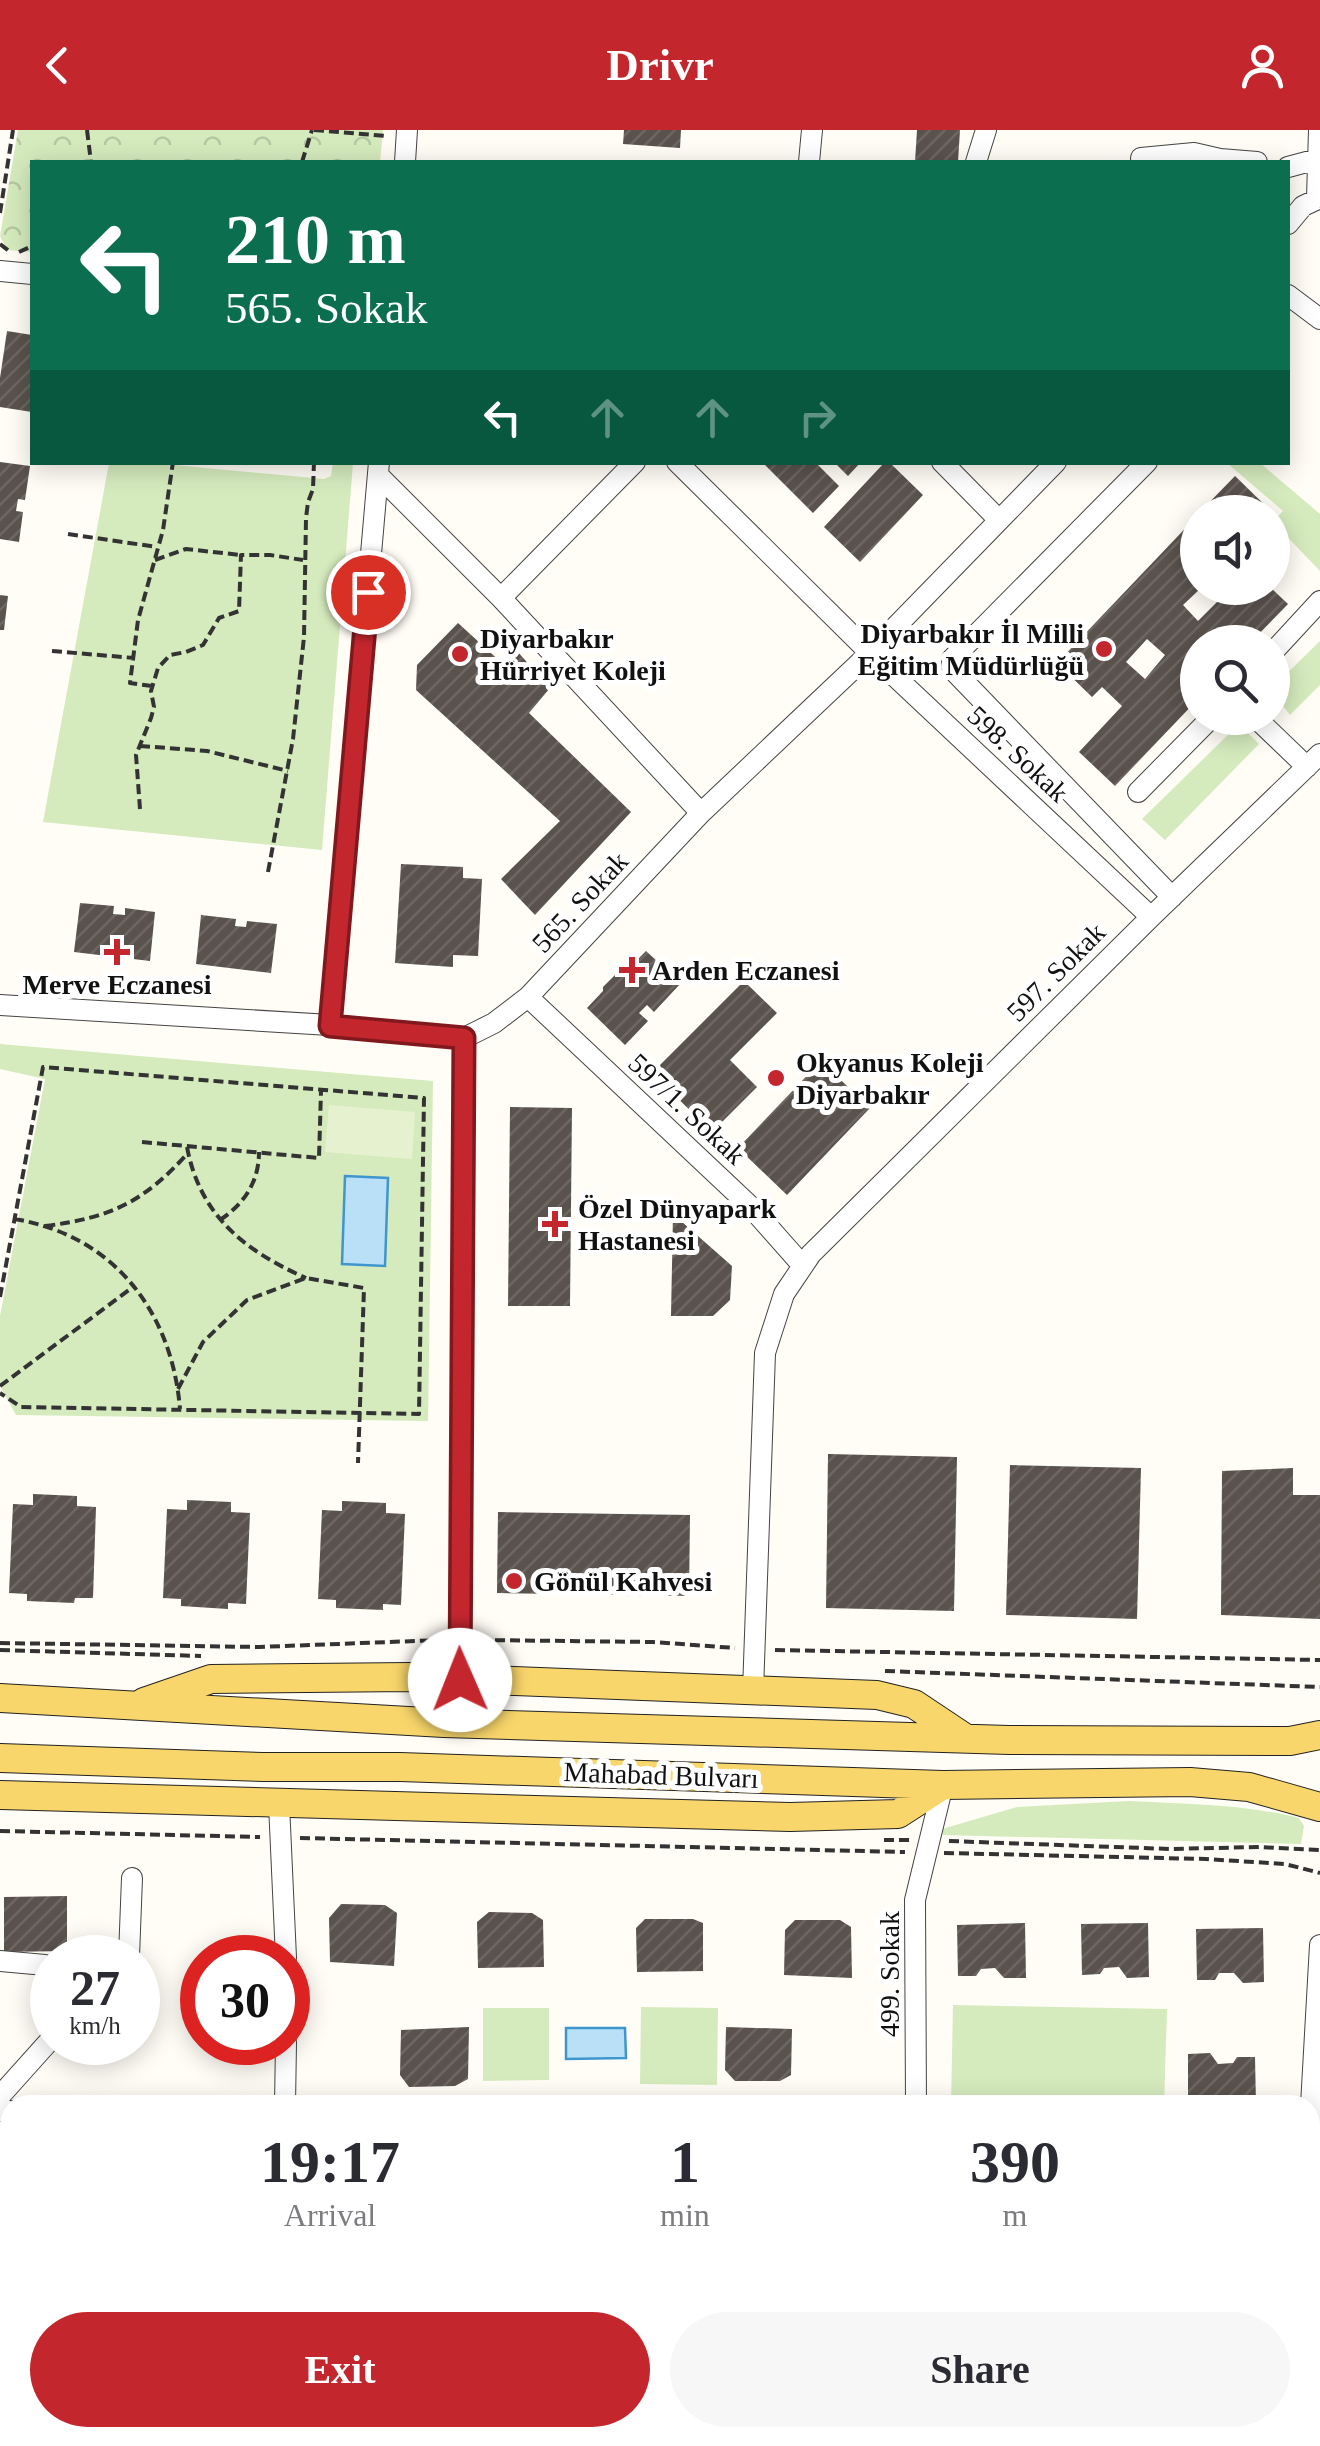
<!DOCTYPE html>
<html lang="en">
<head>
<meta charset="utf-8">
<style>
  body { margin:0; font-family:"Times New Roman",serif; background:#f7f7f7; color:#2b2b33; height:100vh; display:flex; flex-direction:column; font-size:38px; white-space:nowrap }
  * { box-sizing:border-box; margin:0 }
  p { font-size:32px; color:#7c7c81 }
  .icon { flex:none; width:55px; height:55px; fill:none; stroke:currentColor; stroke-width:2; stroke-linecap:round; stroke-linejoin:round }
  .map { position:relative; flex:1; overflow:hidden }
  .drawer { position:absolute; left:0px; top:1965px; width:1320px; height:352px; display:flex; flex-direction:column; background:#fff; border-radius:30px 30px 0 0; box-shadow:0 5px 25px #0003 }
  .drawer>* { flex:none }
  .hud { position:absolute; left:30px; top:30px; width:1260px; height:305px; border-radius:0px; box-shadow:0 5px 25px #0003; background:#0b6e4f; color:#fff; overflow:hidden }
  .fabs { position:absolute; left:1180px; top:365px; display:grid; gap:20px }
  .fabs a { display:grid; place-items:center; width:110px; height:110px; border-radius:50%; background:#fff; box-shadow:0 5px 25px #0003; font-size:50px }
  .speed { position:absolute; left:30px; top:1805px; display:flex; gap:20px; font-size:50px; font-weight:700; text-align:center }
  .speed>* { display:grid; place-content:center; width:130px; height:130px; border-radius:50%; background:#fff; box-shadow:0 5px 25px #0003; line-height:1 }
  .speed small { font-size:25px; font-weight:400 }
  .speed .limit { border:15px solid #d22; background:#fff; color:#111 }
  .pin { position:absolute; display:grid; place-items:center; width:85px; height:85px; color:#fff; margin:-42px; border:5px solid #fff; border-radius:50%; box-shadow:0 2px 10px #0007 }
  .me { position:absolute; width:110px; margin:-55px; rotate:359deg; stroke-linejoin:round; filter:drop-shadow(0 0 8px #0008) }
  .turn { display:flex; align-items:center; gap:35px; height:210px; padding:0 30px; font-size:45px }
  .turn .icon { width:130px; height:130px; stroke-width:2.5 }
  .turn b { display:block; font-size:70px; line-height:85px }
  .lanes { display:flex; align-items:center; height:95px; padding:0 30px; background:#0003; justify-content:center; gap:50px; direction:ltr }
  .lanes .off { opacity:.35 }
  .eta { display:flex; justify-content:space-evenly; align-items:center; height:170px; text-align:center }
  .eta b { font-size:60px; font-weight:700; line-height:70px }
  .button { display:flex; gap:20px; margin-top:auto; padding:20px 30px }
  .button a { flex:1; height:115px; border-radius:60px; background:#c4262e; color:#fff; font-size:40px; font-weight:700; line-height:115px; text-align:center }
  .button a+a { background:#f7f7f7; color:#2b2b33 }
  header { display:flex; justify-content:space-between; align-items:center; height:130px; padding:0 30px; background:#c4262e; color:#fff; font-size:45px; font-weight:700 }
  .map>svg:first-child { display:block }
</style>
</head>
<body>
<header><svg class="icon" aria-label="back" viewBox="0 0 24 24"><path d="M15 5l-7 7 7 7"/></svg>Drivr<svg class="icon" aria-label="person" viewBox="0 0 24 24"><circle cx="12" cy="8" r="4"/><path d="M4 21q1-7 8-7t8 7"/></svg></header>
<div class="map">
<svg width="1320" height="2316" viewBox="0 0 1320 2316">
  <defs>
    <pattern id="park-crowns" width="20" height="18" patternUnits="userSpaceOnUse" patternTransform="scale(2.5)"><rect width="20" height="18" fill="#d5ebbd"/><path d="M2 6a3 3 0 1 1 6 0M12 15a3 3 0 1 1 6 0" fill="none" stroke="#b6c8a1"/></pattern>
    <pattern id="building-hatch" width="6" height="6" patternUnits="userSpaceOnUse" patternTransform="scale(2.5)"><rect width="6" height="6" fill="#5a524d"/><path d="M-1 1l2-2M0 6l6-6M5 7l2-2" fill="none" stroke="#6d6662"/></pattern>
  </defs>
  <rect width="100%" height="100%" fill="#fffdf5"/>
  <!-- grass -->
  <path fill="#d5ebbd" d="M109 333H153L324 349 331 346 333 333H353L322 720 43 692Z
    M1227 333H1260L1320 384V441L1273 392 1283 381Z
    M1320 511V555L1290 585 1273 563V557Z
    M1239 594 1259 614 1165 710 1142 689Z
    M0 914 433 951 428 1291 16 1285 0 1256V1186L45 949 0 939Z
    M1129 1671C1186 1674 1244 1674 1299 1688L1304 1696 1301 1714 943 1705 942 1699 1017 1677Z
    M953 1875 1167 1879 1164 1975H951Z
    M641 1877 718 1878 717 1955 640 1954Z
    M483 1878H549V1950L483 1951Z"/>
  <!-- park -->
  <path fill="url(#park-crowns)" d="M18 0H383L380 32H32V122L7 120 0 106Z
    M355 2308H913V2316H357Z"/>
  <!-- pitch -->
  <path fill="#e6f2cf" d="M329 975 415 982 412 1029 325 1022Z"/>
  <!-- water -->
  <path fill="#b9e0f7" stroke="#3f96cf" stroke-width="2.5" d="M345 1046 388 1048 385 1136 342 1134Z
    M566 1898H625L626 1928 566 1929Z"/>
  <!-- building -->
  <path fill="url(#building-hatch)" fill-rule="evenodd" d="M624 0H681L680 18 623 14Z
    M917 0H960L958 32H915Z
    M7 201 32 205V282L0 277V248Z
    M0 332 30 336 25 370 18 369 16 381 23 382 19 412 0 409Z
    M762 332H815L839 356 813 383Z
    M834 332H861L848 346Z
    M885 332H889L923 365 860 432 824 397Z
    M1235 346 1272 382H1200Z
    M1198 385V458H1201L1183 475 1198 491 1224 465 1217 458 1233 459 1235 458H1271L1288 474 1251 512H1198V569L1115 656 1079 622 1122 576 1102 557 1092 567 1057 533ZM1147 509 1165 525 1145 549 1126 532Z
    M0 465 8 466 4 500H0Z
    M458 493 503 534 517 521 550 558 529 583 631 682 535 785 501 749 560 691 416 560 417 535Z
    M401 734 463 737V748L482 749 478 826 453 825V837L395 833Z
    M80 773 114 776 113 784 125 785V778L155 782 150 831 74 822Z
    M201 785 236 789 235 796 246 797 247 791 277 794 271 843 196 834Z
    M646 821 681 853 654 882 647 875 639 883 648 891 625 915 587 878 603 861V857L628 832 637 830Z
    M744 851 777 883 730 930 757 957 712 1002 652 943Z
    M821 931 870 978 787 1065 738 1018Z
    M510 977 572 978 570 1176H508Z
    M673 1084 732 1136 730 1170 713 1186H671Z
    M828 1324 957 1327 954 1481 826 1478Z
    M1010 1335 1141 1338 1137 1489 1006 1485Z
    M1293 1338V1365H1320V1489L1221 1485 1222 1341Z
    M33 1364 77 1366V1376L96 1377 93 1468H75L74 1473 27 1471V1464L9 1463 13 1374 33 1375Z
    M187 1370 231 1372V1382L250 1383 246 1474 228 1473V1479L181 1476V1469L163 1468 167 1379 187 1380Z
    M342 1371 386 1373V1383L405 1384 401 1475 383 1474V1480L336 1478V1470L318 1469 322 1380 342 1381Z
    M498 1382 690 1385 689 1466 497 1463Z
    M67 1766V1821L4 1822V1767Z
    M341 1774 385 1775 397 1783 394 1836 330 1832 329 1788Z
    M489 1782 532 1783 543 1790 544 1837 478 1838 477 1792Z
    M645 1789H693L703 1793V1841L637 1842 636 1798Z
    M795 1790H840L851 1797 852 1848 784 1845 785 1800Z
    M1025 1793 1026 1848H1004L995 1838 981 1839 976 1846H958L957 1795Z
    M1148 1793 1149 1847 1127 1848 1119 1837 1104 1838 1100 1844 1082 1845 1081 1794Z
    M1263 1798 1264 1852 1243 1853 1234 1843H1219L1215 1850H1197L1196 1799Z
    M469 1897 468 1949 455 1956 409 1957 400 1945 401 1900Z
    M726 1897 792 1899 791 1945 780 1951H735L725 1940Z
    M1210 1923 1218 1934 1233 1933 1237 1927H1255L1256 1975H1188V1924Z
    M0 2051H10V2096H0Z
    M1320 2051V2097L1316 2098 1310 2078V2054Z
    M1320 2272V2315L1266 2316 1265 2308H1310V2274Z
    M978 2308H1050L1052 2316H978Z
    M1110 2308H1188L1189 2311 1156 2316H1111Z"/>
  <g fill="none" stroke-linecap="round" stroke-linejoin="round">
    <!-- minor casing -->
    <g stroke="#444" stroke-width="22">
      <path id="minor" d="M1141 28 1194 23 1220 29 1257 32
        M405 32 407 0
        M809 32 812 0
        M976 32 986 0
        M1288 37 1318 29
        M1317 68 1319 0
        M1288 94 1303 76 1320 68
        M0 141 32 144
        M1288 165 1320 189
        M677 332 870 523 1151 787
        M942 332 999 390
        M1147 332 952 529V539L1172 767
        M378 345 501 468 701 683
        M501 468 635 332
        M1272 523 1320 471
        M1256 588 1307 637
        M1138 662 1211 588
        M528 867 749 1075 803 1136
        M0 875 330 895 464 908 494 893 528 867 701 683 870 523 1056 332
        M330 895 379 332
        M460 1549 464 908
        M753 1561 765 1223 784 1164 811 1124 1151 787 1320 624
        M279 1674 286 1828
        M128 1828 129 1826 132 1748
        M0 1831 45 1835
        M0 1966 52 1908
        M285 1975 286 1912
        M916 1975 915 1770 943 1655
        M0 1981H10
        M1310 1993 1320 1815
        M326 2308 327 2316
        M941 2308 942 2316
        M1227 2308 1228 2316
        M36 2316 89 2308"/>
    </g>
    <!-- major casing -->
    <g stroke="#222" stroke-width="30">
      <path id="major" d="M0 1568 444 1593 1009 1610 1290 1611 1320 1605
        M144 1572 211 1549 410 1547 877 1565 914 1574 965 1608
        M0 1628 263 1637H400L943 1655 1190 1652 1249 1657 1320 1677
        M0 1665 790 1687 898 1684 943 1655"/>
    </g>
    <!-- path -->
    <path stroke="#333" stroke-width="4" stroke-dasharray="10 5" stroke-linecap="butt" d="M87 0 91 32
      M314 0 386 6
      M302 32 312 0
      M0 83 13 0
      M0 114 9 121
      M19 122 32 116
      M68 404 157 417
      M155 430 186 419 241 425
      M52 521 134 528
      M152 556 130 553 138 490 163 400 173 332
      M140 616 207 621 288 641
      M140 679 136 625 151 588 154 577 151 561 158 538 170 525 186 522 203 515 219 488 239 481 241 425H270L303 430
      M268 742 293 609 304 507 306 388 308 372 313 359 314 332
      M142 1012 319 1028 321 961
      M187 1017C200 1086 245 1121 306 1148
      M14 1089C113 1105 172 1181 180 1279
      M220 1090C244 1074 259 1052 259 1022
      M45 1096C110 1088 144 1072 188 1023
      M0 1167 43 937 424 968 419 1284 21 1277 0 1263
      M0 1256 133 1157
      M178 1259 203 1212 247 1170 306 1148 364 1158 358 1333
      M480 1510 653 1512 735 1518
      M0 1513 259 1517 441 1510
      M0 1520 201 1526
      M775 1520 1320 1530
      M885 1541 1320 1557
      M0 1701 260 1707
      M300 1708 905 1722
      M884 1710H910
      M949 1711 1170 1719 1259 1717 1320 1720
      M944 1723 1206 1729 1285 1734 1320 1743
      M436 2308 446 2316
      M591 2308 600 2316
      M622 2308 638 2316
      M506 2316 511 2308
      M533 2316 537 2308
      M607 2316 614 2308
      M739 2316 750 2308"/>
    <!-- minor -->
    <use href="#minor" stroke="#fff" stroke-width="20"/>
    <!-- major -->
    <use href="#major" stroke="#f9d66b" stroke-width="28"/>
  </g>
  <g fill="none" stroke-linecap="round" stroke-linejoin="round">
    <!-- route casing -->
    <g stroke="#7f191e" stroke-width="25">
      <path id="route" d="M368 462 330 896 464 908 460 1550"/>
    </g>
    <!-- route -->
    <use href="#route" stroke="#c4262e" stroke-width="18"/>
  </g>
  <!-- markers -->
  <g fill="#c4262e" stroke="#fff" stroke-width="4">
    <circle cx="1104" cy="519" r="10"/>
    <circle cx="460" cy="524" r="10"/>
    <path d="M112 807h10v10h10v10h-10v10h-10v-10h-10v-10h10z"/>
    <path d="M627 825h10v10h10v10h-10v10h-10v-10h-10v-10h10z"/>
    <circle cx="776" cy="948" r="10"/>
    <path d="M550 1079h10v10h10v10h-10v10h-10v-10h-10v-10h10z"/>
    <circle cx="514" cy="1451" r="10"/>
  </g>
  <g text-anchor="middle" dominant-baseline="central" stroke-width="10" stroke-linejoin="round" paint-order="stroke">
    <!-- poi labels -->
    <g font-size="28" font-weight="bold" fill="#111" stroke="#fff" text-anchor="start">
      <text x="1084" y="503" text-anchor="end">Diyarbakır İl Milli<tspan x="1084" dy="32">Eğitim Müdürlüğü</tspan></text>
      <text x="480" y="508">Diyarbakır<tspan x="480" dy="32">Hürriyet Koleji</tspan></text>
      <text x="652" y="840">Arden Eczanesi</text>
      <text x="117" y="854" text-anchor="middle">Merve Eczanesi</text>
      <text x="796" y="932">Okyanus Koleji<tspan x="796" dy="32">Diyarbakır</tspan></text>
      <text x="578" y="1078">Özel Dünyapark<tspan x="578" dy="32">Hastanesi</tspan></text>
      <text x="534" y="1451">Gönül Kahvesi</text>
    </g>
    <!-- street labels -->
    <g font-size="28" fill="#111" stroke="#fff">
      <text transform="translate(1018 624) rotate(43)">598. Sokak</text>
      <text transform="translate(580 772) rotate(-47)">565. Sokak</text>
      <text transform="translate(1056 842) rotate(-45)">597. Sokak</text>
      <text transform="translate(687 979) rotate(43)">597/1. Sokak</text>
      <text transform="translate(661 1645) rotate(2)">Mahabad Bulvarı</text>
      <text transform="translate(889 1844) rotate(-90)">499. Sokak</text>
    </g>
  </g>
</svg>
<div class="fabs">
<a><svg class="icon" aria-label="sound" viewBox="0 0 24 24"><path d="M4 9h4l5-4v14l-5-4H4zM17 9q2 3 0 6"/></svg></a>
<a><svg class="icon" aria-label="search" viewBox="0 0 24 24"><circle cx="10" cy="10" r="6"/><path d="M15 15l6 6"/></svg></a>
</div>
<div class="speed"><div>27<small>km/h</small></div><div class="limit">30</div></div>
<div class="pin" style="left:368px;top:462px;background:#d93025"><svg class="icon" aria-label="arrive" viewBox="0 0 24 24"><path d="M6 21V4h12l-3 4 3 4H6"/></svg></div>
<svg class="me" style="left:460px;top:1550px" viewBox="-20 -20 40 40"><circle r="19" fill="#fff"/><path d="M0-13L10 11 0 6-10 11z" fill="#c4262e"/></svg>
<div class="hud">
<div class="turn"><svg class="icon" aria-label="left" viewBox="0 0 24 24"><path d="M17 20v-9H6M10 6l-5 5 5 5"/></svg><div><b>210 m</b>565. Sokak</div></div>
<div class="lanes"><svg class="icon" aria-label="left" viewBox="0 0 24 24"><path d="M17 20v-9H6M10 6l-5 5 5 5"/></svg><svg class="icon off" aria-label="ahead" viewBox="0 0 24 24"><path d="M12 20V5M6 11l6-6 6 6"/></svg><svg class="icon off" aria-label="ahead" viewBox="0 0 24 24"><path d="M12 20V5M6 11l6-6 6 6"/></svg><svg class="icon off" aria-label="right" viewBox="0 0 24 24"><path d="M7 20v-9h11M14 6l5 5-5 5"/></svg></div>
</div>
<section class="drawer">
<div class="eta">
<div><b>19:17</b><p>Arrival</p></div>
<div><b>1</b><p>min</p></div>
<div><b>390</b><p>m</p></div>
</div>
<div class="button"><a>Exit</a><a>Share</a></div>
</section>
</div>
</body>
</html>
